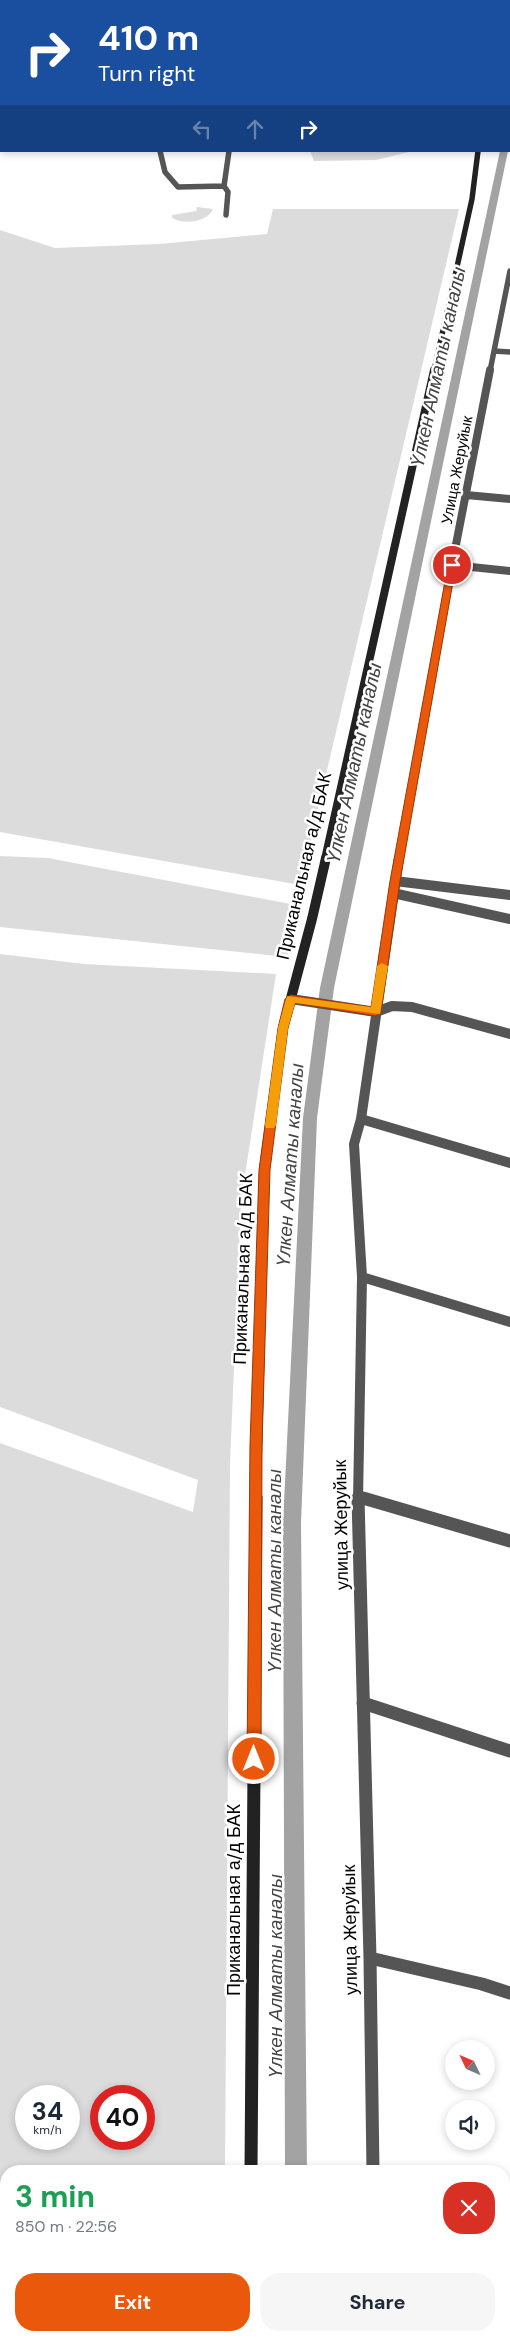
<!DOCTYPE html>
<html lang="en">
<head>
<meta charset="utf-8">
<style>
  body { margin:0; font-family:"DM Sans",sans-serif; background:#f6f6f7; color:#1f2937; height:100vh; display:flex; flex-direction:column; font-size:19px; white-space:nowrap }
  * { box-sizing:border-box; margin:0 }
  p { font-size:16px; color:#747a83 }
  .icon { flex:none; width:28px; height:28px; fill:none; stroke:currentColor; stroke-width:2; stroke-linecap:round; stroke-linejoin:round }
  .map { position:relative; flex:1; overflow:hidden }
  .panel { position:absolute; left:0px; top:2165px; width:510px; height:176px; display:flex; flex-direction:column; background:#fff; border-radius:20px 20px 0 0; box-shadow:0 2px 8px #0003 }
  .panel>* { flex:none }
  .banner { position:absolute; left:0px; top:0px; width:510px; height:152px; box-shadow:0 2px 8px #0003; background:#1a4fa0; color:#fff; overflow:hidden }
  .needle { width:32px; rotate:314deg }
  .tools { position:absolute; left:445px; top:2040px; display:grid; gap:10px }
  .tools a { display:grid; place-items:center; width:50px; height:50px; border-radius:50%; background:#fff; box-shadow:0 2px 8px #0003; font-size:25px }
  .speed { position:absolute; left:15px; top:2085px; display:flex; gap:10px; font-size:25px; font-weight:700; text-align:center }
  .speed>* { display:grid; place-content:center; width:65px; height:65px; border-radius:50%; background:#fff; box-shadow:0 2px 8px #0003; line-height:1 }
  .speed small { font-size:12px; font-weight:400 }
  .speed .limit { border:8px solid #d22; background:#fff; color:#111 }
  .pin { position:absolute; display:grid; place-items:center; width:42px; height:42px; color:#fff; margin:-21px; border:2px solid #fff; border-radius:50%; box-shadow:0 1px 5px #0007 }
  .me { position:absolute; width:55px; margin:-28px; rotate:0deg; stroke-linejoin:round; filter:drop-shadow(0 0 4px #0008) }
  .turn { display:flex; align-items:center; gap:18px; height:105px; padding:0 15px; font-size:22px }
  .turn .icon { width:65px; height:65px; stroke-width:2.5 }
  .turn b { display:block; font-size:35px; line-height:42px }
  .lanes { display:flex; align-items:center; height:48px; padding:0 15px; background:#0003; justify-content:center; gap:25px; direction:ltr }
  .lanes .off { opacity:.35 }
  .round { display:grid; place-items:center; flex:none; width:52px; height:52px; border-radius:20px; background:#f6f6f7 }
  .summary { display:flex; align-items:center; justify-content:space-between; height:85px; padding:0 15px }
  h1 { font-size:30px; font-weight:700; line-height:38px; color:#1e9e55 }
  .button { display:flex; gap:10px; margin-top:auto; padding:10px 15px }
  .button a { flex:1; height:58px; border-radius:20px; background:#ea580c; color:#fff; font-size:20px; font-weight:700; line-height:58px; text-align:center }
  .button a+a { background:#f6f6f7; color:#1f2937 }
  .map>svg:first-child { display:block }
</style>
</head>
<body>
<div class="map">
<svg width="510" height="2341" viewBox="0 0 510 2341">
  <rect width="100%" height="100%" fill="#fff"/>
  <!-- green -->
  <path fill="#dcdcdc" fill-rule="evenodd" d="M310 151H413L376 160 314 161Z
    M197 207 213 209C208 222 183 225 172 218V215L196 211Z
    M273 209H459L300 885 0 832V230L55 248 159 244 267 234Z
    M0 856 48 858 296 905 287 957 0 927Z
    M0 954 84 964 276 974 241 1201 230 1463 225 2171H6V2335H224V2341H0V1443L193 1512 198 1480 0 1407ZM26 2096H69V2139H26ZM101 2096H144V2139H101Z"/>
  <g fill="none" stroke-linecap="round" stroke-linejoin="round">
    <!-- canal -->
    <path fill="#a3a3a3" fill-rule="evenodd" d="M500 151H508L334 988 317 1118 301 1523 307 2171H285L283 1523 303 1118 320 988Z
      M286 2335H308V2341H286Z"/>
    <!-- primary casing -->
    <g stroke="#dbdbdb" stroke-width="3">
      <path id="primary" d="M509 127H510V131H509Z
        M0 145H1V149H0Z"/>
    </g>
    <!-- street-far3 -->
    <path stroke="#555" stroke-width="5.5" d="M160 151 165 172 178 187 224 186 228 192 226 215
      M224 186 229 151
      M494 351 510 352
      M490 371 510 271"/>
    <!-- street-far2 -->
    <path stroke="#555" stroke-width="8" d="M466 495 510 499
      M452 565 510 571
      M399 859 452 565 490 370"/>
    <!-- street-far1 -->
    <path stroke="#555" stroke-width="10" d="M395 881 510 895
      M393 893 510 919
      M291 999 376 1012 392 1006 412 1007 510 1034
      M361 1119 510 1163
      M362 1277 510 1322
      M358 1497 367 1500
      M358 1500 362 1277 354 1144 361 1119 399 858"/>
    <!-- street -->
    <path stroke="#555" stroke-width="13" d="M358 1498 370 1958 373 2171
      M363 1498 510 1541
      M363 1703 510 1751
      M370 1958 482 1984 510 1993
      M504 2259 510 2261
      M378 2335V2341"/>
    <!-- secondary-far3 -->
    <path stroke="#222" stroke-width="5.5" d="M509 40 510 37
      M434 371 472 199 478 151"/>
    <!-- secondary-far2 -->
    <path stroke="#222" stroke-width="8" d="M325 859 434 370"/>
    <!-- secondary-far1 -->
    <path stroke="#222" stroke-width="10" d="M256 1500 264 1170 283 1028 312 919 326 858"/>
    <!-- secondary -->
    <path stroke="#222" stroke-width="13" d="M251 2171 256 1498
      M250 2335V2341"/>
    <!-- primary -->
    <use href="#primary" fill="#000" fill-rule="evenodd"/>
  </g>
  <!-- route -->
  <path fill="#ea580c" stroke="#983908" d="M452 562 456 565 400 881 381 1012 376 1016 295 1003 288 1028 270 1170 262 1445 261 1759 259 1764 254 1766 249 1764 247 1759 250 1445 259 1170 278 1028 285 999 291 995 371 1007 390 881 448 565Z"/>
  <!-- slow -->
  <path fill="#f59e0b" d="M382 963 388 966 380 1014 295 1003 288 1028 276 1125 274 1128H266L265 1125 278 1028 287 996 371 1007 377 966Z"/>
  <g text-anchor="middle" dominant-baseline="central" stroke-width="5" stroke-linejoin="round" paint-order="stroke">
    <!-- far-street labels -->
    <g font-size="15" fill="#000" stroke="#fff">
      <text transform="translate(457 470) rotate(-79)">Улица Жеруйык</text>
    </g>
    <!-- street labels -->
    <g font-size="18" fill="#000" stroke="#fff">
      <text transform="translate(304 866) rotate(-77)">Приканальная а/д БАК</text>
      <text transform="translate(243 1269) rotate(-88)">Приканальная а/д БАК</text>
      <text transform="translate(341 1525) rotate(-91)">улица Жеруйык</text>
      <text transform="translate(234 1900) rotate(-90)">Приканальная а/д БАК</text>
      <text transform="translate(350 1930) rotate(-91)">улица Жеруйык</text>
    </g>
    <!-- water labels -->
    <g font-size="19" font-style="italic" fill="#444" stroke="#fff">
      <text transform="translate(438 367) rotate(-78)">Үлкен Алматы каналы</text>
      <text transform="translate(354 763) rotate(-78)">Үлкен Алматы каналы</text>
      <text transform="translate(290 1165) rotate(-86)">Үлкен Алматы каналы</text>
      <text transform="translate(274 1571) rotate(-90)">Үлкен Алматы каналы</text>
      <text transform="translate(275 1976) rotate(-90)">Үлкен Алматы каналы</text>
    </g>
  </g>
</svg>
<div class="tools">
<a><svg class="needle" viewBox="-14 -14 28 28"><path d="M0-13l5 13h-10z" fill="#e53935"/><path d="M0 13l5-13h-10z" fill="#747a83"/></svg></a>
<a><svg class="icon" aria-label="sound" viewBox="0 0 24 24"><path d="M4 9h4l5-4v14l-5-4H4zM17 9q2 3 0 6"/></svg></a>
</div>
<div class="speed"><div>34<small>km/h</small></div><div class="limit">40</div></div>
<div class="pin" style="left:452px;top:565px;background:#d93025"><svg class="icon" aria-label="arrive" viewBox="0 0 24 24"><path d="M6 21V4h12l-3 4 3 4H6"/></svg></div>
<svg class="me" style="left:254px;top:1759px" viewBox="-20 -20 40 40"><circle r="17" fill="#ea580c" stroke="#fff" stroke-width="3"/><path d="M0-11L8 9 0 5-8 9z" fill="#fff"/></svg>
<div class="banner">
<div class="turn"><svg class="icon" aria-label="right" viewBox="0 0 24 24"><path d="M7 20v-9h11M14 6l5 5-5 5"/></svg><div><b>410 m</b>Turn right</div></div>
<div class="lanes"><svg class="icon off" aria-label="left" viewBox="0 0 24 24"><path d="M17 20v-9H6M10 6l-5 5 5 5"/></svg><svg class="icon off" aria-label="ahead" viewBox="0 0 24 24"><path d="M12 20V5M6 11l6-6 6 6"/></svg><svg class="icon" aria-label="right" viewBox="0 0 24 24"><path d="M7 20v-9h11M14 6l5 5-5 5"/></svg></div>
</div>
<section class="panel">
<div class="summary"><div><h1>3 min</h1><p>850 m · 22:56</p></div><a class="round" style="background:#d93025;color:#fff"><svg class="icon" aria-label="close" viewBox="0 0 24 24"><path d="M6 6l12 12M18 6L6 18"/></svg></a></div>
<div class="button"><a>Exit</a><a>Share</a></div>
</section>
</div>
</body>
</html>
